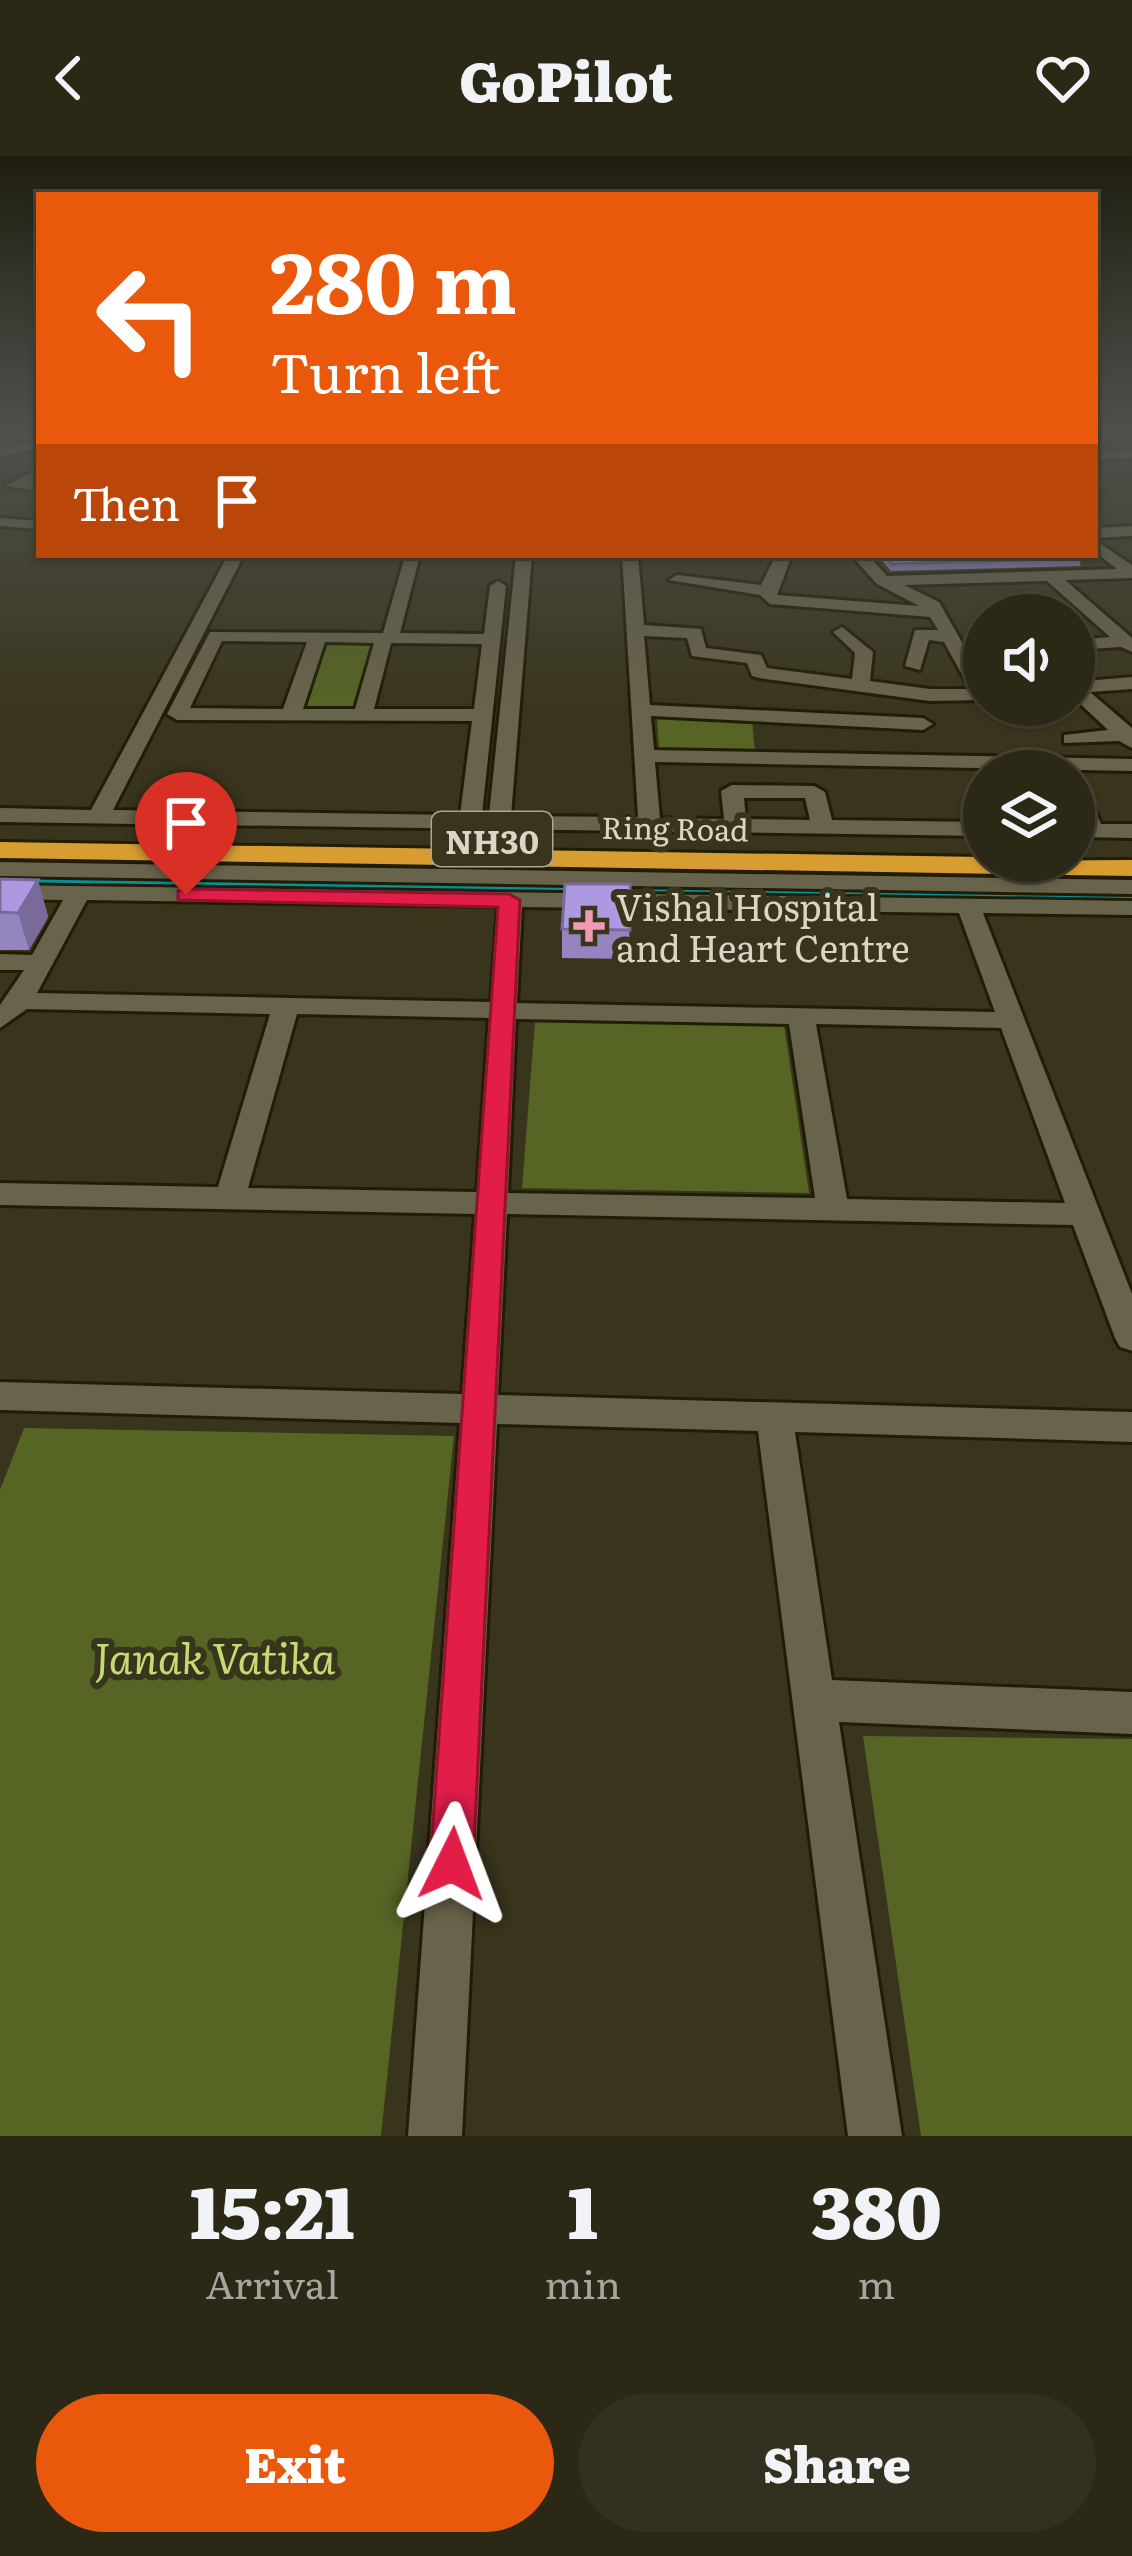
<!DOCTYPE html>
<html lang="en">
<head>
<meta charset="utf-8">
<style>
  body { margin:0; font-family:Literata,serif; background:#33301f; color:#f1f3f6; height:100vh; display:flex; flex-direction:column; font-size:45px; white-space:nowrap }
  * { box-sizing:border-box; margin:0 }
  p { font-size:39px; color:#a6a6a1 }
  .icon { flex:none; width:66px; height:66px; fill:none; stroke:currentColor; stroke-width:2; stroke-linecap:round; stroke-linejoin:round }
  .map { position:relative; height:1980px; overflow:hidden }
  .details { display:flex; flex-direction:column; background:#2b2816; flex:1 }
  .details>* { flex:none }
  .guide { position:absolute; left:36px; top:36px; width:1062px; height:366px; border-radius:0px; box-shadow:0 3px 9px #0004,0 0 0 3px #474435; background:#ea580c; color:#fff; overflow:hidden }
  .fabs { position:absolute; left:963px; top:438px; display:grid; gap:24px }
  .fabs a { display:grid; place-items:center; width:132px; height:132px; border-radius:50%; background:#2b2816; box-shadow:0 3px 9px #0004,0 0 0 3px #474435; font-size:60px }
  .pin { position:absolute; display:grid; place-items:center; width:102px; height:102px; color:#fff; margin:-123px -51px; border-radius:50% 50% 50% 0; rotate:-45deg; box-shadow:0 0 12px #0007 }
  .pin .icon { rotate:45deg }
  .me { position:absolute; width:132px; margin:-66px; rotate:3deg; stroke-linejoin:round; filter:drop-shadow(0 0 9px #0008) }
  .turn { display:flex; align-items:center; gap:42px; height:252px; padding:0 36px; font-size:54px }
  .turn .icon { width:156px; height:156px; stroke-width:2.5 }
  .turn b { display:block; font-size:84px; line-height:102px }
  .then { display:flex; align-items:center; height:114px; padding:0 36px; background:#0003; gap:24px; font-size:45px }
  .eta { display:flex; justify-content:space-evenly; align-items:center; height:204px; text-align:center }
  .eta b { font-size:72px; font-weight:800; line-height:84px }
  .button { display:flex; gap:24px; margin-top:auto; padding:24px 36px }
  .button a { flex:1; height:138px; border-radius:72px; background:#ea580c; color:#fff; font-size:48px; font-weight:800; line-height:138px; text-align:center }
  .button a+a { background:#33301f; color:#f1f3f6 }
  header { display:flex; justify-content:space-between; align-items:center; height:156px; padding:0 36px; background:#2b2816; font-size:54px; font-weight:800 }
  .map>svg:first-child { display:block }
</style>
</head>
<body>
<header><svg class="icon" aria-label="back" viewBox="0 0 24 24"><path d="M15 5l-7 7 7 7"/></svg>GoPilot<svg class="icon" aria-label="heart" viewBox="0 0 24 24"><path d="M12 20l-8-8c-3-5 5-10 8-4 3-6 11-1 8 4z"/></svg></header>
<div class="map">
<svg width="1132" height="1980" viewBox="0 0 1132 1980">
  <rect width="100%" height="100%" fill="#39351d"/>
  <!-- green -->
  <path fill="#566424" d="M325 487H376L357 554H302Z
    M657 560 752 564 755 598 659 596Z
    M535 865 784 869 809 1037 522 1032Z
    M24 1272 454 1280 381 1980H0V1334Z
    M863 1580 1132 1583V1980H921Z"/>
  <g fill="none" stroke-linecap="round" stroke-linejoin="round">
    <!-- stream -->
    <path stroke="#05929b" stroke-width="8" d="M27 726 574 734
      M621 735 1131 743"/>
    <!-- minor casing -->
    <g stroke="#201c05" stroke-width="6">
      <path id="minor" d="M39 284V292L0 301V293Z
        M1132 294V302L1095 304V296Z
        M39 313V322L30 326 39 327V335L5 330Z
        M0 362 39 365V373L0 370Z
        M1132 370V380L1095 382V372Z
        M1095 384 1132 409V422L1065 424 1132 482V496L1121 491 1074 494V484L1110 481 1047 425 904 429 939 446 984 525V544L930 545 759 522 752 520 747 507 692 500 687 482 644 480 650 549 923 562 933 568 923 574 651 560 654 594 1132 603V615L655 606 660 662 724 663 721 635 732 629 814 630 825 636 832 664 984 666V680L0 666V652L91 654 228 399H244L113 654 460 659 472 565 177 564 167 558 210 476 383 477 405 400 419 403 400 477 484 478 490 430 498 425 506 430 482 659H489L516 399H532L511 660 638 661 622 399H638L644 469 701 473 706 492 761 499 767 512 852 523 855 497 833 476 842 471 873 496 870 525 930 533H970L944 486 929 484 920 514 905 510 915 474H938L930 461 770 448 760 439 669 424 677 419 761 429 776 399H792L777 439 919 450 877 428 851 399H868L887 420 1117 413 1095 396ZM222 485 307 486 283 553 190 552ZM325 486 374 487 355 553H303ZM391 487 482 488 474 553H374ZM744 642H805L810 664 746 663Z
        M1132 521V533L1090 536 1132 572V592L1119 585 1064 587V579L1108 574 1074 542V526Z
        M1074 635 1087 636 1101 668H1132V682L1074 681V667H1079Z
        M0 706 1132 724V738L0 720Z
        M0 729 1132 745V759L983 757 1132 1138V1195L1120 1191 1115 1182 1073 1069 507 1058 498 1239 1132 1256V1286L795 1276 832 1524 1132 1536V1578L839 1566 902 1980H848L758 1275 497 1268 462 1980H408L460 1267 0 1254V1226L462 1238 475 1058 0 1049V1027L218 1031 270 858 27 853 0 872V849L24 814H0V798L32 799 63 744 0 743ZM87 744 498 750 491 846 37 837ZM522 751 959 757 995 856 517 847ZM297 858 489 862 477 1036 248 1032ZM516 863 789 868 815 1042 508 1037ZM816 868 1001 872 1065 1047 847 1043Z"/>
    </g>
    <!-- highway casing -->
    <g stroke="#201c05" stroke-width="6">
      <path id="highway" d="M0 686 984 701V705L1132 704V720L0 702Z"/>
    </g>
    <!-- minor -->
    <use href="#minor" fill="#68634b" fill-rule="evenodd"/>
    <!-- highway -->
    <use href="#highway" fill="#d79d30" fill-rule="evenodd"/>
  </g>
  <!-- wall -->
  <path fill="#9484c0" d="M877 399H1078L1081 402 1080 410 891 415Z
    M0 723 38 724 48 761 29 794H0Z
    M630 728 629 803 562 802V773Z"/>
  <!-- shaded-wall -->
  <path fill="#786b9c" d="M38 724 48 761 29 794 18 757Z"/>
  <!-- building -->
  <path fill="#ac99df" stroke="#786b9c" stroke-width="3" d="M885 399H1078L1081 402 892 408Z
    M0 723 38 724 18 757 0 756Z
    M565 728H630V774L562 773Z"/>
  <!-- sky -->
  <linearGradient id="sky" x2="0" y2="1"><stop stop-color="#1f1d10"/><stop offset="0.5" stop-color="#4e514c"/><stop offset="1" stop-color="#4e514c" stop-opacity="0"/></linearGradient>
  <rect width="1132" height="552" fill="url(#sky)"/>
  <!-- route -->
  <path fill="#e11d48" stroke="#92132f" stroke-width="3" d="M186 733 509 738 520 744 473 1708 467 1723 452 1729 436 1723 430 1708 498 751 178 744V735Z"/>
  <!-- markers -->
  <path fill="#f09ab6" stroke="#39351d" stroke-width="4.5" d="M583 752h12v12h12v12h-12v12h-12v-12h-12v-12h12z"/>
  <g text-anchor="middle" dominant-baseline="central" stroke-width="12" stroke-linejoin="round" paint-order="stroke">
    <!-- far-street labels -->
    <g font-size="30" fill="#d9d6c8" stroke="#39351d">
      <text transform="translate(675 671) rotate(1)">Ring Road</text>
    </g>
    <!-- shield labels -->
    <rect fill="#39351d" stroke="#a9a695" stroke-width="3" x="432" y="656" width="120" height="54" rx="9"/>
    <g font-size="33" font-weight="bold" fill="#d9d6c8">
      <text x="492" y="683">NH30</text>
    </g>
    <!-- poi labels -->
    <g font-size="36" fill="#d9d6c8" stroke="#39351d" text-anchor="start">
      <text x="616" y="749">Vishal Hospital<tspan x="616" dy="41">and Heart Centre</tspan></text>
    </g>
    <!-- near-park labels -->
    <g font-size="42" font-style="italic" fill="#c4db74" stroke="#39351d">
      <text x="215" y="1500">Janak Vatika</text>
    </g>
  </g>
</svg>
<div class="fabs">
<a><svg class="icon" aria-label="sound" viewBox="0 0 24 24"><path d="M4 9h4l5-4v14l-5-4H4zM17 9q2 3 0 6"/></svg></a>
<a><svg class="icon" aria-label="layers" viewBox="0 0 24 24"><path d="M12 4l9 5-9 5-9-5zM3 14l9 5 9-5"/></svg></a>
</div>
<div class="pin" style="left:186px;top:739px;background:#d93025"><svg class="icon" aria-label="arrive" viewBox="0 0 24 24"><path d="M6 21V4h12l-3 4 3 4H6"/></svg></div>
<svg class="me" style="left:452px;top:1708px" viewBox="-20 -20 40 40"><path d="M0-17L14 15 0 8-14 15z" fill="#e11d48" stroke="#fff" stroke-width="4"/></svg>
<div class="guide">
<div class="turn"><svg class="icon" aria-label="left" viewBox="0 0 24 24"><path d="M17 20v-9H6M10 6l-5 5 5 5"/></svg><div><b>280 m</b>Turn left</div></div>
<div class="then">Then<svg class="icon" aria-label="arrive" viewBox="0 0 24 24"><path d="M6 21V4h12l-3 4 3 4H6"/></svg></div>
</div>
</div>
<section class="details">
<div class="eta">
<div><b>15:21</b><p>Arrival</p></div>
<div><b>1</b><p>min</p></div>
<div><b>380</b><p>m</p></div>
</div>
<div class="button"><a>Exit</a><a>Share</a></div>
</section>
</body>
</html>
